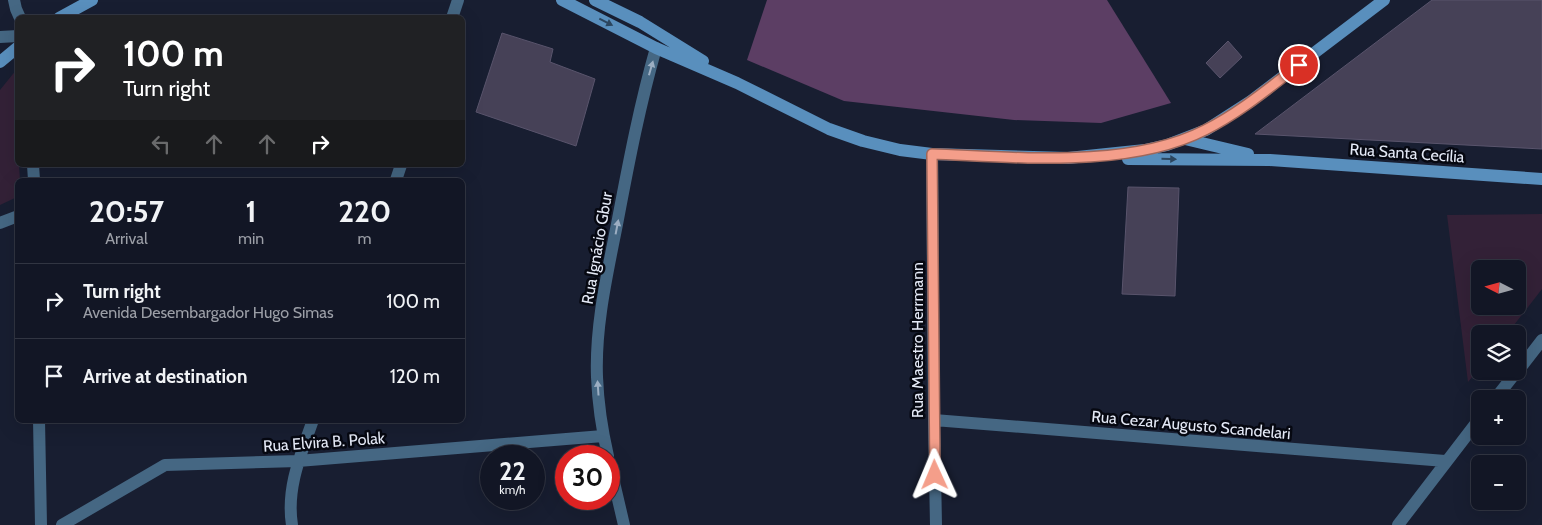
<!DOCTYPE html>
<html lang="en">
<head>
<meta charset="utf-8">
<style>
  body { margin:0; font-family:Cabin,sans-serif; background:#1f2332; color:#f1f3f6; height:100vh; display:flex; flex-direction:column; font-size:19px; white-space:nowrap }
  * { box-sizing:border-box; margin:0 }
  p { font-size:16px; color:#9c9fa7 }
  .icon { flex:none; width:28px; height:28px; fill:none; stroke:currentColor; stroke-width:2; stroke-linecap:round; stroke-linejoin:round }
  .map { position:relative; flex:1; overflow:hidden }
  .side { position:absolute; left:15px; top:178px; width:450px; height:245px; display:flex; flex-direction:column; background:#121625; border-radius:8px; box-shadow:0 5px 20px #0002,0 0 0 1px #313542 }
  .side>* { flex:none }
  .top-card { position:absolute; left:15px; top:15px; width:450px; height:152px; border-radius:8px; box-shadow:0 5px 20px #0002,0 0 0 1px #313542; background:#202124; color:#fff; overflow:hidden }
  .needle { width:32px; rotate:276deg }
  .controls { position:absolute; left:1471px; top:260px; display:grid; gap:10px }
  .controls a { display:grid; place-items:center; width:55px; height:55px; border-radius:8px; background:#121625; box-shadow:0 5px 20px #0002,0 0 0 1px #313542; font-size:25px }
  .speed { position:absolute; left:480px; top:445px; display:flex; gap:10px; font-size:25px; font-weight:700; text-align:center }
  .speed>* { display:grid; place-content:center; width:65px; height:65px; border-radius:50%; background:#121625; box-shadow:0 5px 20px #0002,0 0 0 1px #313542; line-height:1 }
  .speed small { font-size:12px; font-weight:400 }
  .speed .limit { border:8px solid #d22; background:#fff; color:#111 }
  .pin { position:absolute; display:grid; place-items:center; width:42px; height:42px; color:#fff; margin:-21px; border:2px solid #fff; border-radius:50%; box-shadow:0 1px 5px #0007 }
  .me { position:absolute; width:55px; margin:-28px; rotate:359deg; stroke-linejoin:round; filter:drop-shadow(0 0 4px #0008) }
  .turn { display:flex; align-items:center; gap:18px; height:105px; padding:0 25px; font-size:22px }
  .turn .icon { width:65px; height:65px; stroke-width:2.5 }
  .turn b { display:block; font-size:35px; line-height:42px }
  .lanes { display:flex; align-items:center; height:48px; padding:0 25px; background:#0003; justify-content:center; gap:25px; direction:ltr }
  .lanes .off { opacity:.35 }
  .eta { display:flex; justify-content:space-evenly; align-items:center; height:85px; text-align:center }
  .eta b { font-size:30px; font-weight:800; line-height:35px }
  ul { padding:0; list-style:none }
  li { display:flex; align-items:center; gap:15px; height:75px; padding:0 25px; border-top:1px solid #313542 }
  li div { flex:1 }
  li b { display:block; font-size:19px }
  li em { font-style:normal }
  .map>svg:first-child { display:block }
</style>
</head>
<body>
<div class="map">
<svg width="1542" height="525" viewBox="0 0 1542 525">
  <rect width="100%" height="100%" fill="#181e31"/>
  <!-- green -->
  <path fill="#332137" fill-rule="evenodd" d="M17 69 18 165H19L20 180H18L17 197 0 205V90Z
    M1542 214V289L1507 334H1480V367L1468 382 1447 215ZM1480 269H1518V306H1480Z"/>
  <!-- forest -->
  <path fill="#5c3e64" d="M767 0H1107L1171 103 1101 123 1014 120 844 101 747 60Z"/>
  <!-- building -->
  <path fill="#464157" stroke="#59546c" d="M1432 0H1542V149L1255 134Z
    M502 33 553 49 550 62 595 79 576 146 476 112Z
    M1228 41 1242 57 1220 78 1206 63Z
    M1128 187 1179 188 1175 296 1122 294Z"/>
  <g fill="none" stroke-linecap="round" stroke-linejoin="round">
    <!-- street -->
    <path stroke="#456783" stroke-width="12" d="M14 0 16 9 20 18
      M452 18 458 0
      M0 37 18 36
      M932 154 934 420 936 525
      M33 165 34 180
      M396 180 401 165
      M0 223 18 216
      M1518 371 1542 340
      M1495 399 1517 371
      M39 420 41 525
      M934 420 1445 461
      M608 456C602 430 598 404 597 377 595 324 608 271 618 219 629 161 640 104 656 48
      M609 461 624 525
      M62 525 165 465 298 461 603 436
      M292 525C286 488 301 454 313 420
      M1398 525 1480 418"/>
    <!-- secondary -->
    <path stroke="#598fbd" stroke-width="12" d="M562 0 656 48 737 83 829 129 863 141 900 150 932 154 1068 158 1145 150 1167 145 1206 130 1251 101 1384 0
      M595 0 640 22 703 61
      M59 18 92 0
      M0 62 18 47
      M1185 139 1248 154
      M1128 159 1270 160 1542 179"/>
  </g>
  <!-- one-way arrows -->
  <defs><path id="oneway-solid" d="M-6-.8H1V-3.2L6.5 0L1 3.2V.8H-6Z" transform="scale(1.25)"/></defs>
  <g fill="#2b455e">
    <use href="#oneway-solid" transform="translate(606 22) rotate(27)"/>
    <use href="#oneway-solid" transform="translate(1169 159) rotate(1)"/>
  </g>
  <g fill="#9caec2">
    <use href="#oneway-solid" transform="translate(651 68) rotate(-74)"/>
    <use href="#oneway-solid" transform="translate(617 227) rotate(-79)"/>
    <use href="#oneway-solid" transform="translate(598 388) rotate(-94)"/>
  </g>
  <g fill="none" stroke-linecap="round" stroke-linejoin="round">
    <!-- route casing -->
    <g stroke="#9f675a" stroke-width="12">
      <path id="route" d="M935 475 932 154C1016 157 1129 169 1205 130 1239 113 1269 88 1299 65"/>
    </g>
    <!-- route -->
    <use href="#route" stroke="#f49e8a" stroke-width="9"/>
  </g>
  <g text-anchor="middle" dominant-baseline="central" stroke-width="5" stroke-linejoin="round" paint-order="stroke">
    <!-- street labels -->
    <g font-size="16" fill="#e4e9f6" stroke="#060811">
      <text transform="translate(1407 153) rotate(4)">Rua Santa Cecília</text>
      <text transform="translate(597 248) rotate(-80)">Rua Ignácio Gbur</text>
      <text transform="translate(917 340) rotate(-90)">Rua Maestro Herrmann</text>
      <text transform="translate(1191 425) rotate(5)">Rua Cezar Augusto Scandelari</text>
      <text transform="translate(324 442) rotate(-4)">Rua Elvira B. Polak</text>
    </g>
  </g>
</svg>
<div class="controls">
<a><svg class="needle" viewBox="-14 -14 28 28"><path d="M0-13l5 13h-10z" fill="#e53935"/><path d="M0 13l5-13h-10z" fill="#9c9fa7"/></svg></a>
<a><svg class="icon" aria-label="layers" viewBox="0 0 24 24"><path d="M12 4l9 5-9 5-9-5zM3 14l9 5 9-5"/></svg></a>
<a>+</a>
<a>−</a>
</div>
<div class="speed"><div>22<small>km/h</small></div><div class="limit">30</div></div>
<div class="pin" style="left:1299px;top:65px;background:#d93025"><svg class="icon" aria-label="arrive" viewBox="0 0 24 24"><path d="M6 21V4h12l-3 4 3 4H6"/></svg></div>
<svg class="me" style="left:935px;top:475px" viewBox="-20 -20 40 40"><path d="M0-17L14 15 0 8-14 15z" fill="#f49e8a" stroke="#fff" stroke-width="4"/></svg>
<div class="top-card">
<div class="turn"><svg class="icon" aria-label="right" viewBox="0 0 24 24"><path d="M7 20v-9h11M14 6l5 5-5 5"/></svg><div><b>100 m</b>Turn right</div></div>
<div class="lanes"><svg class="icon off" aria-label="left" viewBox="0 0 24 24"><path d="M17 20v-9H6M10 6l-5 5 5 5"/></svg><svg class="icon off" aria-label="ahead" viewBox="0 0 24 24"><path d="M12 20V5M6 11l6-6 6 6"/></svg><svg class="icon off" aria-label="ahead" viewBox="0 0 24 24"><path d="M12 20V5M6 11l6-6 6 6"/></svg><svg class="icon" aria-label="right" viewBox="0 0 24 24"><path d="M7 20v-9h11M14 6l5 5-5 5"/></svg></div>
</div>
<section class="side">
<div class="eta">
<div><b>20:57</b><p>Arrival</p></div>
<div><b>1</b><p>min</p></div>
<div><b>220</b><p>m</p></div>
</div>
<ul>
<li><svg class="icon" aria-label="right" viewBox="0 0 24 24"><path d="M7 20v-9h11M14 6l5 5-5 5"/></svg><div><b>Turn right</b><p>Avenida Desembargador Hugo Simas</p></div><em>100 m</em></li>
<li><svg class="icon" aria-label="arrive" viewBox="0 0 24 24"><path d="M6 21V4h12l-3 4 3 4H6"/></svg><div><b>Arrive at destination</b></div><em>120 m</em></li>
</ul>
</section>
</div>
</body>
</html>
